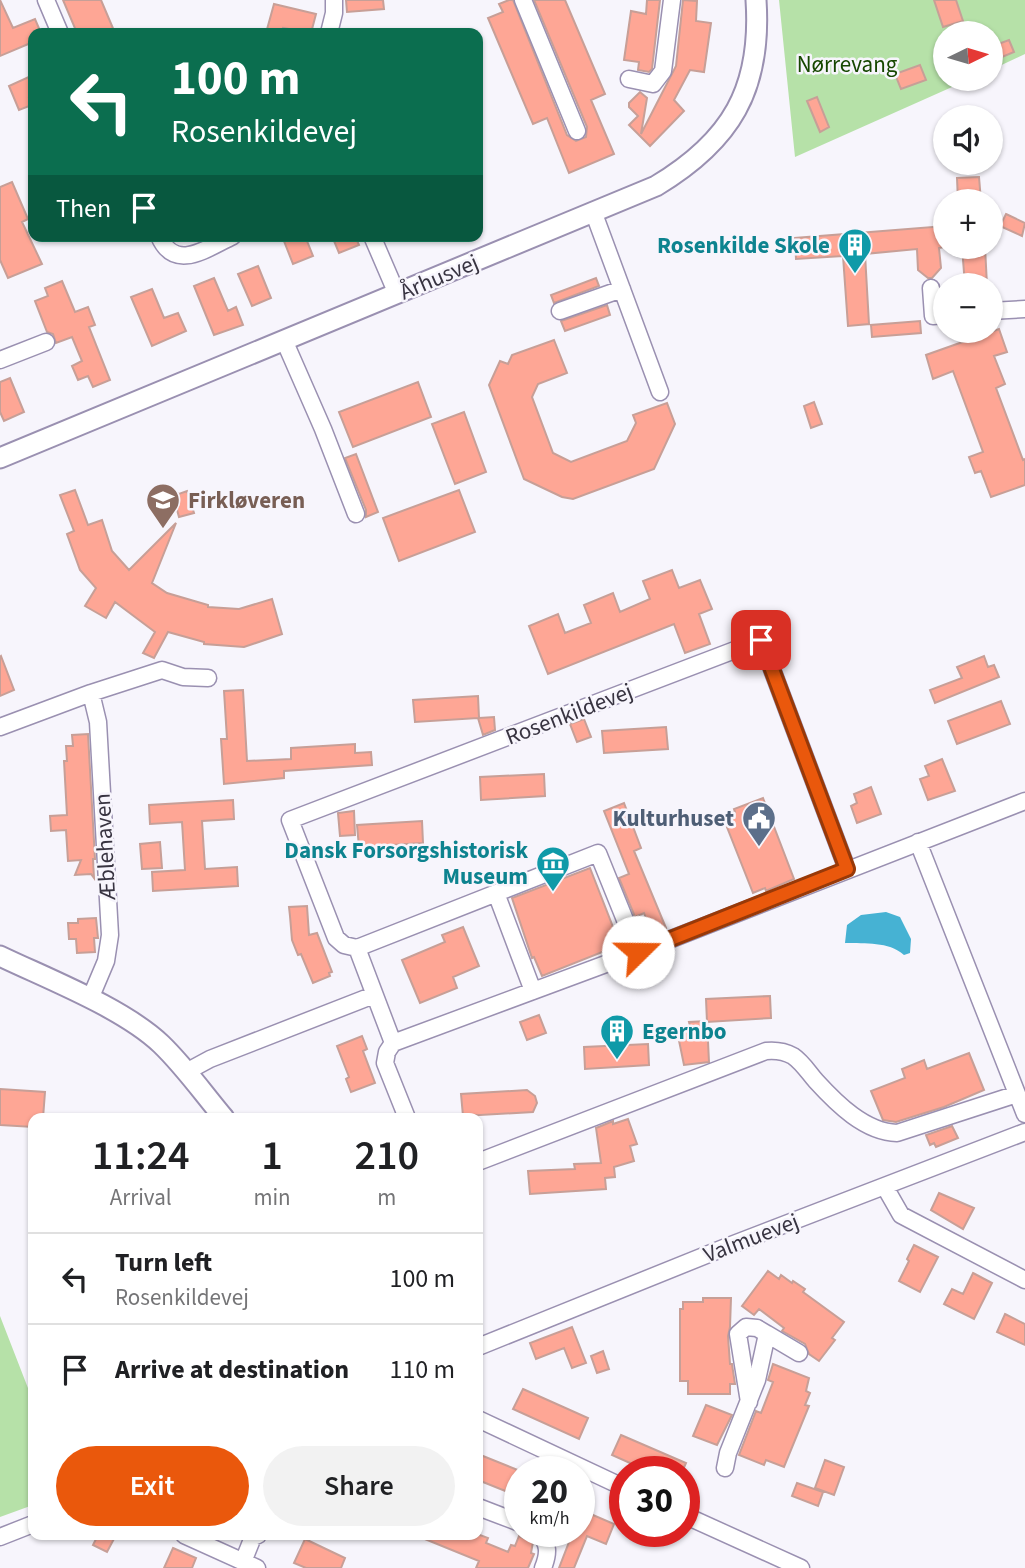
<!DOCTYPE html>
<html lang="en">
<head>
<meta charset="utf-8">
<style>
  body { margin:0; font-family:"Source Sans 3",sans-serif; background:#f2f2f2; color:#202124; height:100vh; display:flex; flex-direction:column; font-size:26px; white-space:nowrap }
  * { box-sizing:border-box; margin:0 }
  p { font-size:23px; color:#757577 }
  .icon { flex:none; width:38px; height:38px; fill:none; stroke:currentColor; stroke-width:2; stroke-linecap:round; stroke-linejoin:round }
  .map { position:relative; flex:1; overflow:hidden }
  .side { position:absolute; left:28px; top:1113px; width:455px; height:427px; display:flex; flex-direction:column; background:#fff; border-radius:14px; box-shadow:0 2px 5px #0004 }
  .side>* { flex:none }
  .banner { position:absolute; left:28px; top:28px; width:455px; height:214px; border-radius:14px; box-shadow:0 2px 5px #0004; background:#0b6e4f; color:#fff; overflow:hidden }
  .needle { width:46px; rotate:85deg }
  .tools { position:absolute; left:933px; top:21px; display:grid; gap:14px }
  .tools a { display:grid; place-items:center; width:70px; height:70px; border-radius:50%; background:#fff; box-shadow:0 2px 5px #0004; font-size:35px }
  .speed { position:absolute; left:504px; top:1456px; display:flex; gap:14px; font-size:35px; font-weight:700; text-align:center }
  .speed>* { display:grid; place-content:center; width:91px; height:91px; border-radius:50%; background:#fff; box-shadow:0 2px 5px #0004; line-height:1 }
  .speed small { font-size:18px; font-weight:400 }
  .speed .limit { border:10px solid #d22; background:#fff; color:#111 }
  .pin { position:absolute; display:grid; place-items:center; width:60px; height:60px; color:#fff; margin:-30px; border-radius:14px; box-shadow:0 4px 10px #0006 }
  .me { position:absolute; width:77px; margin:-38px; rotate:68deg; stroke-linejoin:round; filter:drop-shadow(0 0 5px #0008) }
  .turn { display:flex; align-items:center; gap:24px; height:147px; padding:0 28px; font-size:32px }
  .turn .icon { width:91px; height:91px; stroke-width:2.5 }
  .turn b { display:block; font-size:49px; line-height:60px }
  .then { display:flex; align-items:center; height:66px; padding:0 28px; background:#0003; gap:14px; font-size:26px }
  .eta { display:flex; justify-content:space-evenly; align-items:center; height:119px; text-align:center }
  .eta b { font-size:42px; font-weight:600; line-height:49px }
  .action { display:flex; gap:14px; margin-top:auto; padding:14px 28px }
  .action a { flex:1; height:80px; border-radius:42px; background:#ea580c; color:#fff; font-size:28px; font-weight:600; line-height:80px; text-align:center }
  .action a+a { background:#f2f2f2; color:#202124 }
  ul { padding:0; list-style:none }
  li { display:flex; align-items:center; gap:21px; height:91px; padding:0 28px; border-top:2px solid #e0e0e0 }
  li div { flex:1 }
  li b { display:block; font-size:26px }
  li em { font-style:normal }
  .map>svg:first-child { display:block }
</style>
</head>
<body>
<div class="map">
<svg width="1025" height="1568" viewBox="0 0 1025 1568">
  <rect width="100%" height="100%" fill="#f7f5fc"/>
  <!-- green -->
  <path fill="#b6e1a8" d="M779 0H1025V54L991 70 990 33H945V79H970L795 157Z
    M0 1316 33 1401V1505L0 1517Z"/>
  <!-- water -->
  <path fill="#46b2d3" d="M886 912 900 917 911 939 910 953 904 955C888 941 866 944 845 943L847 925 861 915Z"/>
  <!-- building -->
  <path fill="#fea695" stroke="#c79f97" stroke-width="2" d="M0 0 13 28 35 19 41 33H33V42L0 56Z
    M63 0H101L115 33H77Z
    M346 0H383L384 9 347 12Z
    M509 0H513L567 135 576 141 586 137 587 127 534 0H565L605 94 591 100 614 154 569 173 547 118 533 124 488 18 503 12 499 4Z
    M647 0H660L652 69 649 72 638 70 639 62 624 60 631 11 646 14Z
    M683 0 697 1 696 21 711 23 704 72 690 70 674 100 684 111 650 146 629 125 638 116 629 107V103L640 92 647 98 641 134 676 66Z
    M934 0H956L963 21 943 27Z
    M274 4 316 14 311 33 283 28 281 33H266Z
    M1009 40 1014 52 995 60 990 47Z
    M920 65 926 80 901 89 895 74Z
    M33 75V96L29 98 32 105 19 110 9 86Z
    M817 97 829 127 820 132 807 101Z
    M979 177 981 201H958L957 178Z
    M12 182 28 219 22 222 42 264 8 278 0 260V187Z
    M1006 214 1025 223 1022 236 1000 226Z
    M945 226V247L939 248 941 268 932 278H928L918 270 917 249 865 254 869 324 848 326 843 256 796 259 795 238Z
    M282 236H305L313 256 293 264Z
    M332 236H355L359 245 339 253Z
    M962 247H985L987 285H965Z
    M258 266 271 298 252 306 238 274Z
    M214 278 228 311 236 307 243 325 214 335 194 286Z
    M596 278 599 286 554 303 551 295Z
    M62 281 75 312 88 307 95 325 89 327 110 380 93 387 88 376 78 380 72 366 82 361 72 337 56 343 53 334 47 332 35 301 48 296 45 288Z
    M152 289 164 318 178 313 186 331 152 346 131 297Z
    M607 305 610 315 565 331 561 321Z
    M920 321 921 333 872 337 871 325Z
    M999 329 1007 352 994 356 1005 384 996 388 1023 460 1025 459V485L991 497 981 471 975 473 969 457 983 452 953 371 933 379 926 355Z
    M554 340 567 373 538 384 532 397 553 453 571 462 627 441 636 423 633 415 667 403 675 424 654 469 573 499 562 497 524 479 489 385 500 361 508 364 512 355Z
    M10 378 24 412 4 421 0 412V382Z
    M418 382 431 417 353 447 339 412Z
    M814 402 822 424 811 428 804 406Z
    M464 412 486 472 455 484 432 424Z
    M356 454 378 512 366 517V510L345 458Z
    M169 487 179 494 187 491 194 513 179 517 174 499 160 501 156 498 155 493 158 488Z
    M75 490 88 525 102 520 112 551 129 570 176 523 152 583 167 593 208 605V607L239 609 272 599 282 634 244 647 204 644V642L168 632 154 658 143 653 155 632 115 602 106 618 85 606 96 588 80 570 67 534 74 531 60 495Z
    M459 490 475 532 399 561 383 518Z
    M672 570 679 588 700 580 712 609 699 614 710 644 685 653 674 624 548 674 529 626 558 614 565 633 591 623 584 605 613 593 620 612 650 599 643 581Z
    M1 656 14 690 0 696V657Z
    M984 656 988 667 994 665 999 677 935 703 930 690 962 678 957 667Z
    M243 690 247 761 291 759V748L355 744V753L371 752 372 765 284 771V778L224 784 221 739H227L224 691Z
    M478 696 479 718 494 717 495 730 483 735 478 718 415 722 413 700Z
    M1001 701 1010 724 957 744 948 721Z
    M584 719 591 737 577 742 570 724Z
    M666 727 668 749 604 753 602 731Z
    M88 734 95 859H93L94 878 91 874 75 875 81 860 68 861 66 830 51 831 50 816 67 815 64 761H67L66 746H73L72 735Z
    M942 759 955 791 928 800 920 779 929 776 925 766Z
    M544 774 545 796 481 800 480 777Z
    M871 787 881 814 857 823 851 806 857 803 854 794Z
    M763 798 794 879 766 891 765 888 753 893 723 817 735 812 734 809Z
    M233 800 234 819 202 821 205 869 237 867 238 886 153 891 152 872 185 870 182 822 150 824 149 805Z
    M624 803 641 848 634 851 666 928 652 933 644 913 635 917 619 878 629 874 604 811Z
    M354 811 355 835 340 836 338 813Z
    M422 821 423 843 359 847 357 825Z
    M160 842 162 868 142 869 140 844Z
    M590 868 620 945 542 976 534 957 532 958 512 898Z
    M307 906 309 935 317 933 332 972 329 973 330 976 313 983 301 954 298 955 292 940 290 916 289 907Z
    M96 918 98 938H94L95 952 77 953 76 939H69L68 923H78V919Z
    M463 927 479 966 453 977 457 988 420 1003 402 960 445 942 442 935Z
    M770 996 771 1018 707 1022 706 999Z
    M539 1015 546 1033 527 1040 520 1022Z
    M707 1021 709 1062 684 1065 677 1031 690 1026 689 1022Z
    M362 1036 367 1049 363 1051 375 1083 351 1092 346 1079 349 1077 337 1046Z
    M648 1044 649 1065 585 1069 584 1047Z
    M969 1053 984 1090 944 1107 896 1122 883 1120 871 1091 905 1078 902 1069 924 1060 927 1069Z
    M0 1089 45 1092 43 1118H33V1127L0 1125Z
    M527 1090 535 1096 537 1103 533 1112 463 1116 461 1094Z
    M628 1119 637 1144 630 1146 634 1161 614 1167 615 1177 605 1178 606 1189 530 1194 528 1171 575 1169 574 1164 601 1163 596 1128 613 1121V1124Z
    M952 1126 958 1138 936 1147 934 1143 930 1145 926 1135Z
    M939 1193 974 1208 963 1229 931 1210Z
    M914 1245 938 1257 920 1292 899 1281 909 1261 907 1259Z
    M768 1271 779 1279 781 1275 792 1283 793 1281 805 1289 803 1292 844 1322 832 1338 835 1340 819 1361 809 1354 805 1344 782 1331 784 1328 759 1309 754 1315 742 1306Z
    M973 1273 992 1283 974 1319 944 1304 952 1289 963 1294Z
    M703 1298H731L730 1327 728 1336 730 1364H732L735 1384H730V1394H688V1381H680V1309H683V1302H703Z
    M1005 1314 1025 1324V1345L997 1332Z
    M572 1327 586 1363 572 1368 564 1348 536 1359 530 1343Z
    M603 1351 609 1369 597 1373 591 1356Z
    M773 1364 809 1378 806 1391 810 1393 805 1405 809 1406 784 1467 766 1460 764 1465 739 1455 756 1411 761 1413 773 1382 768 1380Z
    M523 1389 588 1418 579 1439 513 1409Z
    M706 1405 732 1415 717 1445 693 1436Z
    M621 1435 686 1463 682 1472H650L612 1455Z
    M478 1454 520 1471V1497L478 1480Z
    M825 1460 844 1467 834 1495 815 1488Z
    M797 1483 823 1492 818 1506 792 1496Z
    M579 1509 614 1524 606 1544 587 1536 574 1568H559L569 1542 566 1541 569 1531H579Z
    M98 1535H116L107 1552 93 1545Z
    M415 1535H480L488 1538 486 1543 508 1552 511 1545 515 1546 519 1536 533 1542 531 1553 534 1554 528 1568H476L479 1561Z
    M305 1539 345 1558 341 1568H306L294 1563Z
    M173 1548 196 1558 192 1568H164Z"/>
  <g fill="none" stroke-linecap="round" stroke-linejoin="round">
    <!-- minor casing -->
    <g stroke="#9a90b1" stroke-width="19">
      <path id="minor" d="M46 0 60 33
        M523 0 577 131
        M329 33 334 13V0
        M629 79 653 84 663 71 672 0
        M593 211 660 392
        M159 236C175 273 207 248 233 236
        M372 236 397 294
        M931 288 933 316 945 315
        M560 311 622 289
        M990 311 1025 309
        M284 340 323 429 356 514
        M0 360 46 342
        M0 727 91 693 162 670 183 677 208 678
        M918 842 1025 1114
        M496 893 533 991
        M357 948 344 945 336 938 290 820 761 640 847 869
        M638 952 598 853 357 948 393 1043 638 952 1025 801
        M90 999 106 961 110 935 98 722 91 693
        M393 1043 387 1052 385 1063 407 1118
        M186 1072 210 1059 374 995
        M478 1162 766 1051C776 1050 784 1051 793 1056 802 1062 809 1073 816 1081 837 1104 865 1132 897 1133L1017 1094
        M885 1187 901 1215 1025 1280
        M478 1347 726 1247 1025 1132
        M749 1402 738 1334 746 1327 757 1328 767 1334
        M478 1419 625 1488
        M725 1468 728 1453 757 1380 767 1334 799 1353
        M478 1507 520 1523
        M684 1515 801 1568
        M538 1531C549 1544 549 1553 543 1568
        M184 1535 257 1568
        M0 1537 33 1524
        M243 1562 253 1537 258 1535"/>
    </g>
    <!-- tertiary casing -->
    <g stroke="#9a90b1" stroke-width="23">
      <path id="tertiary" d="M0 458 656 186C731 141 762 89 756 0
        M0 956C48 979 123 1008 161 1044 184 1066 203 1093 224 1118"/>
    </g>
    <!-- minor -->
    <use href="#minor" stroke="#fff" stroke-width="16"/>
    <!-- tertiary -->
    <use href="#tertiary" stroke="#fff" stroke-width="19"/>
  </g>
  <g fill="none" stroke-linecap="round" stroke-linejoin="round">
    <!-- route casing -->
    <g stroke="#983908" stroke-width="18">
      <path id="route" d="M638 952 847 869 761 640"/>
    </g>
    <!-- route -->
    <use href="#route" stroke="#ea580c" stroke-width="12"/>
  </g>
  <!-- icons -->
  <defs>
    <g id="building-pin" transform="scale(1.75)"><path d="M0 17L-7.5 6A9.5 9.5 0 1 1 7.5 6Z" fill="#0f9aa8" stroke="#f7f5fc"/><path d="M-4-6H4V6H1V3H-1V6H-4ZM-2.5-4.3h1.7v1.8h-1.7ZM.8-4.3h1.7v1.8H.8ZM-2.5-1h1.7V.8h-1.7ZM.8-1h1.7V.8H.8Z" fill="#fff"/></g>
    <g id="school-pin" transform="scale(1.75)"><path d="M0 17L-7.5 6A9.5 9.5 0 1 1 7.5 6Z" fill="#8d6e63" stroke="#f7f5fc"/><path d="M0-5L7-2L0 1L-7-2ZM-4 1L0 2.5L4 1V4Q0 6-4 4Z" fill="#fff"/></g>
    <g id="civic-pin" transform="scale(1.75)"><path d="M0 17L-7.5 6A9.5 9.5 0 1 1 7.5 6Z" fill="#5c6f8a" stroke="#f7f5fc"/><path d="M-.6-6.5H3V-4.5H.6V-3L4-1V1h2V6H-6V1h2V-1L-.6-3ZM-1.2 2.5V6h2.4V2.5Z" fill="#fff"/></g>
    <g id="museum-pin" transform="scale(1.75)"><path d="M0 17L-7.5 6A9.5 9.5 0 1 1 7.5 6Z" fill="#0f9aa8" stroke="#f7f5fc"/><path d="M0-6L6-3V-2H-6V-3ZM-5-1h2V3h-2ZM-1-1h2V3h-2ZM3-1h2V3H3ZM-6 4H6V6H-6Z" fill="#fff"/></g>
  </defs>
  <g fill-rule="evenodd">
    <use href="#building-pin" x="855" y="245"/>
    <use href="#school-pin" x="163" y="500"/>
    <use href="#civic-pin" x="759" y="818"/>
    <use href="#museum-pin" x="553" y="863"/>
    <use href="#building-pin" x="617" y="1031"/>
  </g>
  <g text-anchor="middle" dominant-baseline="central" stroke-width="5" stroke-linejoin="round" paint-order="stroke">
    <!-- park labels -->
    <g font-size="23" fill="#164700" stroke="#f7f5fc">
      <text x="847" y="64">Nørrevang</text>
    </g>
    <!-- culture labels -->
    <g font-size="23" font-weight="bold" fill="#0d838f" stroke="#f7f5fc" text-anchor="end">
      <text x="830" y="245">Rosenkilde Skole</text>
      <text x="528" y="850">Dansk Forsorgshistorisk<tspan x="528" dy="26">Museum</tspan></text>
      <text x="642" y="1031" text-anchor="start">Egernbo</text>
    </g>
    <!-- street labels -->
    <g font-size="23" fill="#383441" stroke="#f7f5fc">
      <text transform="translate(439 277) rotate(-23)">Århusvej</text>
      <text transform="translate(569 714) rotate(-21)">Rosenkildevej</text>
      <text transform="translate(105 847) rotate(-93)">Æblehaven</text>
      <text transform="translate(751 1238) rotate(-21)">Valmuevej</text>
    </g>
    <!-- education labels -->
    <g font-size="23" font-weight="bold" fill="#785e54" stroke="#f7f5fc" text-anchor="start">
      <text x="188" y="500">Firkløveren</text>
    </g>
    <!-- service labels -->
    <g font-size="23" font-weight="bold" fill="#4e5e75" stroke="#f7f5fc" text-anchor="end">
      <text x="734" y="818">Kulturhuset</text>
    </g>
  </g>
</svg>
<div class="tools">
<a><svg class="needle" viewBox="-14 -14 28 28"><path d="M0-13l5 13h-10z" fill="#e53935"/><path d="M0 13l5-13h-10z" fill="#757577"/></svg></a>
<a><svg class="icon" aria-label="sound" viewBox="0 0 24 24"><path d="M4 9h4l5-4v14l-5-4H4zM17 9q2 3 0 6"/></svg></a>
<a>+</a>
<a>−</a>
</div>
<div class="speed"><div>20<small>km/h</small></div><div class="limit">30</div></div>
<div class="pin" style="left:761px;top:640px;background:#d93025"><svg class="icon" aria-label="arrive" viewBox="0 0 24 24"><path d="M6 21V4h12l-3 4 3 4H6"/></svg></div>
<svg class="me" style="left:638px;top:952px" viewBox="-20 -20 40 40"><circle r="19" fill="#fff"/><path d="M0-13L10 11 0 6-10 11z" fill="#ea580c"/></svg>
<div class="banner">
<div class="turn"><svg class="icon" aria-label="left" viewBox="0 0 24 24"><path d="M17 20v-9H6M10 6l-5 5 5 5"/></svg><div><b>100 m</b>Rosenkildevej</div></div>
<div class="then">Then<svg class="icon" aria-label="arrive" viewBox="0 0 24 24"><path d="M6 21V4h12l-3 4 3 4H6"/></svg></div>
</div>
<section class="side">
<div class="eta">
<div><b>11:24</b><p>Arrival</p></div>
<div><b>1</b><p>min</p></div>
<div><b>210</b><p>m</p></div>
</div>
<ul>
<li><svg class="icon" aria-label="left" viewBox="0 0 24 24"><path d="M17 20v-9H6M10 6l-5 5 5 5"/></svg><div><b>Turn left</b><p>Rosenkildevej</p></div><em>100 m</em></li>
<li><svg class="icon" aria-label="arrive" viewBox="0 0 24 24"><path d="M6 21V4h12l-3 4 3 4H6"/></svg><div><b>Arrive at destination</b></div><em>110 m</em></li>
</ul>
<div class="action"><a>Exit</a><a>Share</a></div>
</section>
</div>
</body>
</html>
